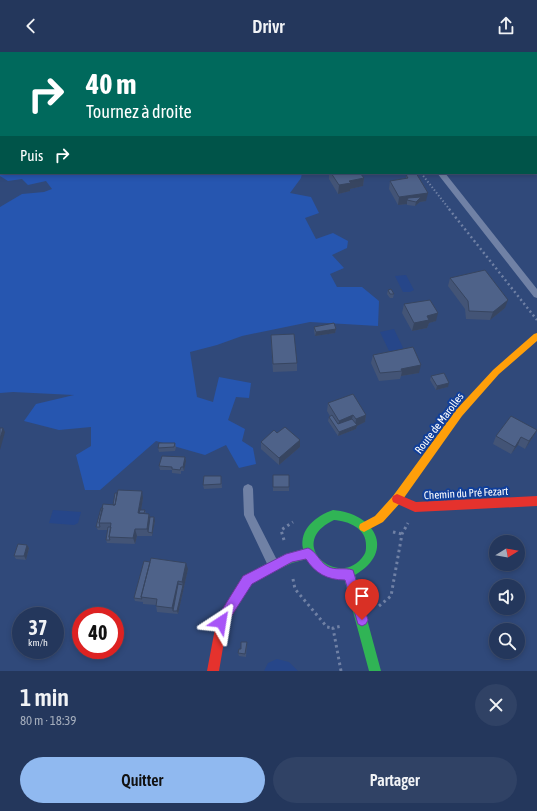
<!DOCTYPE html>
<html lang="fr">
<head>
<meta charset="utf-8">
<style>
  body { margin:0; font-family:"Asap Condensed",sans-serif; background:#304265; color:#f1f3f6; height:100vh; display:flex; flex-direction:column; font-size:15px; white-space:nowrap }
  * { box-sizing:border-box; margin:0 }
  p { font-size:13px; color:#a3acbb }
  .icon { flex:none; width:22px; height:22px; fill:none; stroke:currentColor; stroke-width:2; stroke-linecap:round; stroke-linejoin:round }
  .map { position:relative; height:619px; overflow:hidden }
  .drawer { display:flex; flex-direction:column; background:#24375c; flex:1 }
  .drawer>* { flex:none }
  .guide { position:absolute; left:0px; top:0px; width:537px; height:122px; box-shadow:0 2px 6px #0003,0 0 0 1px #415172; background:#00695c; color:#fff; overflow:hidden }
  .needle { width:26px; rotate:79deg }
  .tools { position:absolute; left:489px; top:483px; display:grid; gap:8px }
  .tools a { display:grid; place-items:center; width:36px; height:36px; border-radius:50%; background:#24375c; box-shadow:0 2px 6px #0003,0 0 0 1px #415172; font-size:20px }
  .speed { position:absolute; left:12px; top:555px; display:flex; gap:8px; font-size:20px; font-weight:700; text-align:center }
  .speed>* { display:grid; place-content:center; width:52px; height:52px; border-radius:50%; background:#24375c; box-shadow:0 2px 6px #0003,0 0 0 1px #415172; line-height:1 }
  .speed small { font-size:10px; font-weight:400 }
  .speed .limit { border:6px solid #d22; background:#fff; color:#111 }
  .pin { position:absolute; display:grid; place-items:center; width:34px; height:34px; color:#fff; margin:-41px -17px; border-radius:50% 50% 50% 0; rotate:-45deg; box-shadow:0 0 4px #0007 }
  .pin .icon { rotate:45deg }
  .me { position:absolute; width:44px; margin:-22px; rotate:33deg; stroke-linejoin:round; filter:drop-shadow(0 0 3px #0008) }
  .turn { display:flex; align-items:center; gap:14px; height:84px; padding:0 20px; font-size:18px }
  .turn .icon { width:52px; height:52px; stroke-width:2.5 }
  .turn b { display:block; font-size:28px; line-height:34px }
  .then { display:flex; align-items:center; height:38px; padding:0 20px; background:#0003; gap:8px; font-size:15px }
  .round { display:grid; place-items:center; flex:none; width:42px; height:42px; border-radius:21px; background:#304265 }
  .headline { display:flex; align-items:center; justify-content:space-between; height:68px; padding:0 20px }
  h1 { font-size:24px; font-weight:600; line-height:30px }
  .primary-button { display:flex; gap:8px; margin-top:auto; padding:8px 20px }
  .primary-button a { flex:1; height:46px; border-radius:24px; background:#90b9f0; color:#111; font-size:16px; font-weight:600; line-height:46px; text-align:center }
  .primary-button a+a { background:#304265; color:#f1f3f6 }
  header { display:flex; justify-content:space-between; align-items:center; height:52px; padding:0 20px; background:#24375c; font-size:18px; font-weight:600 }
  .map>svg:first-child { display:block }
</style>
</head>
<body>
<header><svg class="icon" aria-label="back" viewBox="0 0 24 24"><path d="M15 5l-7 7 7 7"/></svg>Drivr<svg class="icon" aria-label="share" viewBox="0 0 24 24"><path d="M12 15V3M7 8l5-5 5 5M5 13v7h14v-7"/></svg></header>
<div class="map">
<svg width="537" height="619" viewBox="0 0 537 619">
  <rect width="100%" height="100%" fill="#30497a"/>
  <!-- green -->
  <path fill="#2656b0" d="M38 0H179L38 1Z
    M0 68 1 121H302L301 126 290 141 311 145 319 161 305 166 316 187 333 181 348 189 347 196 332 203 344 216 330 222 337 235H362L379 249 378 274 310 270 242 284 217 293 190 300 197 345 213 350 219 325 251 331 249 346 236 345 228 368 245 377 242 389 253 396 256 412 239 416 226 393 205 403 156 389 100 438H85L76 403 91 394V375L59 378 24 369 36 352 74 343 13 340 0 341V155L22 142 44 140 52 137 46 129 28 133 22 127 8 129 0 124Z"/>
  <!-- water -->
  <path fill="#264689" d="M406 223 414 238 410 240H403L395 224Z
    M394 277 405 300 391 303 380 280Z
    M53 458 81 460 78 471 74 473 49 471Z
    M277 607 289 610 298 619H264L268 611Z"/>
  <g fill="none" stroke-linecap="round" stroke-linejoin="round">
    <!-- stream -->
    <path fill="#264689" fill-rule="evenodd" d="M536 38H537V41H536Z
      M0 107H1V109H0Z"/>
    <!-- path-far2 -->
    <path stroke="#7081a5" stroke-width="2" stroke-dasharray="1.5 2" stroke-linecap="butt" d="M421 121 450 158"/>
    <!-- path-far1 -->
    <path stroke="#7081a5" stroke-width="2.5" stroke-dasharray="2 3" stroke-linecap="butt" d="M449 157 537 268"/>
    <!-- path -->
    <path stroke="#7081a5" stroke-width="3" stroke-dasharray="2.5 3.5" stroke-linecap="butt" d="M393 480 402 482
      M284 488 281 478 293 470
      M293 527 295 537 327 575 333 576
      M379 554 391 544 402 482 408 471
      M341 619 333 576 342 574"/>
    <!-- lane -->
    <path fill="#7081a5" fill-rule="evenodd" d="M437 121H445L537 237V246L534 245Z
      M248 432 252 434 253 437 254 463 280 514 278 518 274 519 270 518 244 463 243 437 244 434Z"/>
    <!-- fast -->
    <path fill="#30b455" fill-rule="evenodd" d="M333 458C374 461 397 499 355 523L381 619H369L344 526C329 528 314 520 307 507L292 511 262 525 258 524 256 520 258 516 286 502 303 497C299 477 316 464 333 458ZM334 468C348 469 367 476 366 494 366 497 366 500 364 503 341 539 283 492 334 468Z"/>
    <!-- slow -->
    <path fill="#ff9f0a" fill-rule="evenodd" d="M537 281V289L499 322 462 364 401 450 383 470 364 480 360 478 359 475 360 472 375 464 393 444 456 358 493 318 534 282Z"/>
    <!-- jam -->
    <path fill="#e5322d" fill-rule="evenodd" d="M397 442 416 450 537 444V454L415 460 393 450 392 447 393 444Z
      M262 515 266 516 268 520 266 524 251 532 227 572 219 619H207L217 566 243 524Z"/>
  </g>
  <!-- wall -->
  <path fill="#435476" d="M328 0H375V1H328Z
    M405 0H436L437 1H406Z
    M452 0H480V1H452Z
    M508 0H537V10H536V1H509Z
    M329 121H360L364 126 363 134 350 137V139L338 142 329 127Z
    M406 123 426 149 420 150 415 154 407 153V152L398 153 389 137 390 129 406 126Z
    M450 226 505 256 490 268 466 267 465 257 448 234Z
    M388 238 394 242 393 246H390L387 242Z
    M404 252 436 269 429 271 427 276 412 279 402 261Z
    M314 275 336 277 335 281 315 284 314 279Z
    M271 283 297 311V319L273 320 271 291Z
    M373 303 419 321 401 324 400 327 379 329 371 311Z
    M431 324 448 335 436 338 430 328Z
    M328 351 366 363 365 370 357 374 356 377 338 384 328 369 329 365 330 364 327 359Z
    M537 378 533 385 525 397 518 393 511 402 493 392 496 384Z
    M277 380 300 388V395L279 413 261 397V390Z
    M175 391 176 395 175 399 159 400 158 396Z
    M185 405 186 409 184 419H181V422L172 421V418H160L159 414Z
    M273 423H289V439H273Z
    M221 424 222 436 204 437 203 433Z
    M143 446 141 458H145L146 462H149L150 465 155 469 152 484H137L135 492 107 491 106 488 108 478H98L96 475 103 456 113 453Z
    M27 493 29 496 26 508 16 507 14 504Z
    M188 517 178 562 157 560 156 553 143 552V550L135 549 134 546Z
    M247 590 246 605 239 604 238 601Z"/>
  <!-- shaded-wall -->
  <path fill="#374560" d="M536 3H537V10H536Z
    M364 126 363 134 350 137V139L338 142 339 133 349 129Z
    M428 141 426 149 420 150 415 154 416 150 407 148V152L398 153 399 145Z
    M508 248 505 256 490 268 493 260Z
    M438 261 436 269 429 271 427 276 412 279 414 271 427 264Z
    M336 277 335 281 315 284 316 280Z
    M421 313 419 321 401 324 402 319 401 317Z
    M449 331 448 335 436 338 437 334Z
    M353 363 351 371 338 376 339 369Z
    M366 363 365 370 357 374 356 377 338 384 339 380 355 374 356 367Z
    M3 376 5 380 0 398V387Z
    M537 378 533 385 525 397 529 389Z
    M521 385 518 393 511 402 515 395Z
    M300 388V395L279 413V406Z
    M185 405 186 409 184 419 183 415Z
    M142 439 143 446 140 465 138 461Z
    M149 462 151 469 148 480 147 477Z
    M154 465 155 469 152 484V481Z
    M135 477 137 484 135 492 133 486Z
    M27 493 29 496 26 508 24 504Z
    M186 511 188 517 178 562 177 559 183 533 182 530Z
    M178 529 179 536 173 559 174 562 172 556Z"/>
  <!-- building -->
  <path fill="#4e6289" stroke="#374560" d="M331 0H350L332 1Z
    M355 0H375L361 1H356Z
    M411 0H436L437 1H412Z
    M517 0H530L522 1H518Z
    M531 0H537V3H536V1H532Z
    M331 121H360L364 126 349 129 351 131 339 133Z
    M416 121 428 141 399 145 390 129 408 126 406 123Z
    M421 145 416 150 407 148 408 146Z
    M485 218 508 248 493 260 469 259 468 249 450 226Z
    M391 237 394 242H390L388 238Z
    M430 248 438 261 427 264 429 268 414 271 404 252Z
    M334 271 336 277 316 280 314 275Z
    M294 282 297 311 273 312 271 283Z
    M413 295 421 313 401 317 402 319 380 321 373 303Z
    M444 321 449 331 437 334 431 324Z
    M353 342 366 363 356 367 353 363 339 369 328 351Z
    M332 363 338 372 352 367 357 373 339 380 329 365Z
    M511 364 537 378 529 389 521 385 515 395 496 384Z
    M285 375 300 388 279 406 261 390 274 378 277 381Z
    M0 376H3L0 387Z
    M159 391H175L174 395 158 396Z
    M162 404 185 405 183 415H181L180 418 172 417V415L159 414Z
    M273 423H289V435H273Z
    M204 424H221V432L203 433Z
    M118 438 142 439 138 461 149 462 147 477H135L133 486 109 485 111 471H99L103 452 115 453Z
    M115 441H117L115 453H113Z
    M101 456H103L99 471 100 475H96Z
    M140 458H145L144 461H139Z
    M150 465H154L152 481 148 480Z
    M108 475H111L109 485 110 488H106Z
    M18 492 27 493 24 504H14Z
    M151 506 186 511 182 530 178 529 172 556 156 554 157 547 141 545Z
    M144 509 150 510 141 545 142 547 134 546Z
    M178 532 183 533 177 559H173Z
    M241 590H247L245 602 238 601 239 597H241Z"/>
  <!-- route -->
  <path fill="#a855f7" stroke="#6d37a1" d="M308 496C316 499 319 509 327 514 335 519 344 515 353 518L368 568 366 572 362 574 358 572 345 528C327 528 315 521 306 507L292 510 252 532 225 574 221 576 217 574 215 570 217 566 243 524 286 502Z"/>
  <g text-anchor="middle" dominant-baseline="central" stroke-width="4" stroke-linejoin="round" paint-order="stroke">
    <!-- street labels -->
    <g font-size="11" fill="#fff" stroke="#113f99">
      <text transform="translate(439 371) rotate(-53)">Route de Marolles</text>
      <text transform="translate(466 441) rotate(-3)">Chemin du Pré Fezart</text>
    </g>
  </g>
</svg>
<div class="tools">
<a><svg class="needle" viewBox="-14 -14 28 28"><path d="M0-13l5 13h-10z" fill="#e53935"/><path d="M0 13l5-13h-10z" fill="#a3acbb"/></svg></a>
<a><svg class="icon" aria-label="sound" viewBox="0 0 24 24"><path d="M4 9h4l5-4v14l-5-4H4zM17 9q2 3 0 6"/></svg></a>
<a><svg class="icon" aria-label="search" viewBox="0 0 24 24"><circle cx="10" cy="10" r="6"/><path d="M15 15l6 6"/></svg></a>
</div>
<div class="speed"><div>37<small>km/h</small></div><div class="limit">40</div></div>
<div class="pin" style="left:362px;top:568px;background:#d93025"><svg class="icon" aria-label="arrive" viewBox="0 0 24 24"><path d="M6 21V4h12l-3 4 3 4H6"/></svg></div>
<svg class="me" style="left:221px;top:570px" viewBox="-20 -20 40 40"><path d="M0-17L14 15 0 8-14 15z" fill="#a855f7" stroke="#fff" stroke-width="4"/></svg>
<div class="guide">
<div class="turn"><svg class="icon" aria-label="right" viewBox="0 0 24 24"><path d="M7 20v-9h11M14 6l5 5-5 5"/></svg><div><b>40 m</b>Tournez à droite</div></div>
<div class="then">Puis<svg class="icon" aria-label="right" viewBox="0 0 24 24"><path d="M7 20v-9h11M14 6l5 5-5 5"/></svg></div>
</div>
</div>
<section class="drawer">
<div class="headline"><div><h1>1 min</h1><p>80 m · 18:39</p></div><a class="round"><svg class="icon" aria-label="close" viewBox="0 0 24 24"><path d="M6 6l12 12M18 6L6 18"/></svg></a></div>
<div class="primary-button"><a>Quitter</a><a>Partager</a></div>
</section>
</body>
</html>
